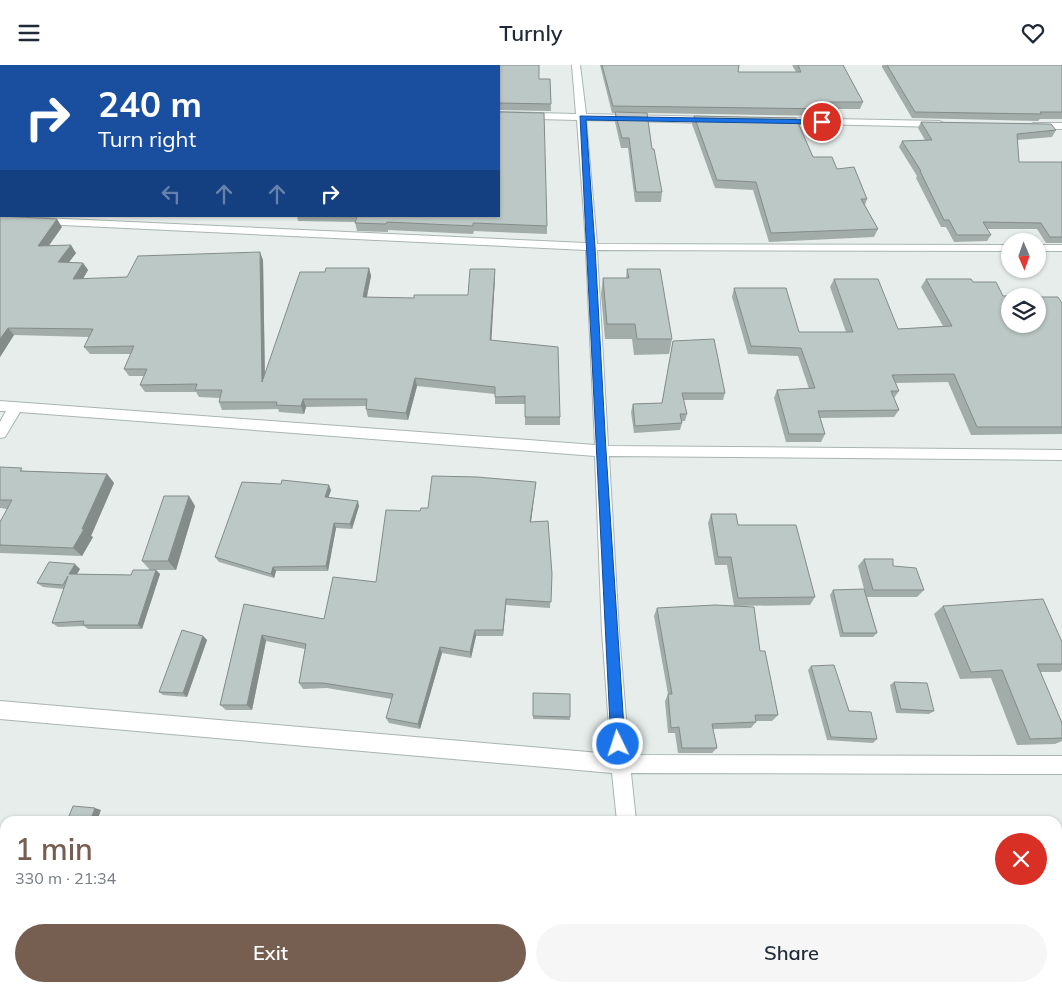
<!DOCTYPE html>
<html lang="en">
<head>
<meta charset="utf-8">
<style>
  body { margin:0; font-family:Mulish,sans-serif; background:#f6f6f7; color:#1f2937; height:100vh; display:flex; flex-direction:column; font-size:19px; white-space:nowrap }
  * { box-sizing:border-box; margin:0 }
  p { font-size:16px; color:#747a83 }
  .icon { flex:none; width:28px; height:28px; fill:none; stroke:currentColor; stroke-width:2; stroke-linecap:round; stroke-linejoin:round }
  .map { position:relative; flex:1; overflow:hidden }
  .details { position:absolute; left:0px; top:751px; width:1062px; height:176px; display:flex; flex-direction:column; background:#fff; border-radius:15px 15px 0 0; box-shadow:0 1px 4px #0004 }
  .details>* { flex:none }
  .hud { position:absolute; left:0px; top:0px; width:500px; height:152px; box-shadow:0 1px 4px #0004; background:#1a4fa0; color:#fff; overflow:hidden }
  .needle { width:32px; rotate:178deg }
  .fabs { position:absolute; left:1001px; top:168px; display:grid; gap:10px }
  .fabs a { display:grid; place-items:center; width:45px; height:45px; border-radius:50%; background:#fff; box-shadow:0 1px 4px #0004; font-size:25px }
  .pin { position:absolute; display:grid; place-items:center; width:42px; height:42px; color:#fff; margin:-21px; border:2px solid #fff; border-radius:50%; box-shadow:0 1px 5px #0007 }
  .me { position:absolute; width:55px; margin:-28px; rotate:356deg; stroke-linejoin:round; filter:drop-shadow(0 0 4px #0008) }
  .turn { display:flex; align-items:center; gap:18px; height:105px; padding:0 15px; font-size:22px }
  .turn .icon { width:65px; height:65px; stroke-width:2.5 }
  .turn b { display:block; font-size:35px; line-height:42px }
  .lanes { display:flex; align-items:center; height:48px; padding:0 15px; background:#0003; justify-content:center; gap:25px; direction:ltr }
  .lanes .off { opacity:.35 }
  .round { display:grid; place-items:center; flex:none; width:52px; height:52px; border-radius:26px; background:#f6f6f7 }
  .overview { display:flex; align-items:center; justify-content:space-between; height:85px; padding:0 15px }
  h1 { font-size:30px; font-weight:600; line-height:38px; color:#765e51 }
  .primary-button { display:flex; gap:10px; margin-top:auto; padding:10px 15px }
  .primary-button a { flex:1; height:58px; border-radius:30px; background:#765e51; color:#fff; font-size:20px; font-weight:600; line-height:58px; text-align:center }
  .primary-button a+a { background:#f6f6f7; color:#1f2937 }
  header { display:flex; justify-content:space-between; align-items:center; height:65px; padding:0 15px; background:#fff; font-size:22px; font-weight:600 }
  .map>svg:first-child { display:block }
</style>
</head>
<body>
<header><svg class="icon" aria-label="menu" viewBox="0 0 24 24"><path d="M4 6h16M4 12h16M4 18h16"/></svg>Turnly<svg class="icon" aria-label="heart" viewBox="0 0 24 24"><path d="M12 20l-8-8c-3-5 5-10 8-4 3-6 11-1 8 4z"/></svg></header>
<div class="map">
<svg width="1062" height="927" viewBox="0 0 1062 927">
  <rect width="100%" height="100%" fill="#e6edeb"/>
  <g fill="none" stroke-linecap="round" stroke-linejoin="round">
    <!-- minor casing -->
    <g stroke="#a9b5b3" stroke-width="2">
      <path id="minor" d="M572 0H580L586 49 712 52 717 55 712 58 586 55 597 179 1010 180V186L597 185 608 381 1062 385V395L609 391 619 567 629 690 1062 691V709L631 708 636 756H617L612 708 0 654V636L611 689 602 567 595 391 20 347 5 372 0 373V357L6 346H0V336L595 380 586 185 0 157V151L586 178 577 55 499 53V47L576 49Z
        M778 53 940 56 945 59 940 62 775 58 773 56Z
        M1062 58V64H1033L1028 61 1033 58Z
        M1038 180H1062V186H1038Z
        M634 922H656V927H634Z"/>
    </g>
    <!-- minor -->
    <use href="#minor" fill="#fff" fill-rule="evenodd"/>
  </g>
  <!-- wall -->
  <path fill="#a2aca9" d="M0 0H539V14H550L551 46 499 45V46V1H1V149H0Z
    M600 0H739L738 7H796L792 0H843L863 37 860 44H833L830 51 647 48 652 84 662 127 661 137H635L628 83H621L615 57V48H612Z
    M882 0H1062V54H1040L1038 56 912 53 882 2Z
    M694 51 813 92 837 104 867 134 865 140 878 164 874 172 769 177 753 125 715 123 692 59Z
    M921 57 1056 65 1052 72 1017 75 1019 97H1062V178H1046L1037 164H987L991 170 987 176 954 177 946 162H941L916 113 917 111 899 82 902 76 925 75 918 63Z
    M0 151 62 162 49 180 76 188 69 197 83 198 88 205 83 214 127 212 263 195 265 309 325 207 369 203 371 211 367 232 414 233 468 230 495 212 491 275 560 352V360H525V339H495V329L417 321 408 355 368 352 366 344V341L306 342 304 349 279 347 278 344 222 345 219 337 220 333 199 332 196 327H145L140 320 144 311H129L124 304 131 289H90L84 282 89 272 14 270 0 292Z
    M46 151H70L69 152Z
    M297 151H499L547 161V169L474 166 473 169 388 165V167L357 166 355 157 298 156Z
    M627 204 672 274 669 289 634 290 632 274H605L601 229 603 213H626Z
    M834 214 898 264 943 261 921 222 926 214 973 217 1003 231 1062 238V369L971 370 948 317 895 318 899 326 894 333 899 345 894 352 820 353 825 369 821 377H786L774 333 777 325 809 324 798 291 748 289 732 232 734 223 799 267H846L830 222Z
    M673 276 725 328 723 335H683L687 349 685 356H682V358L680 365 634 368 631 347 633 339 662 338Z
    M0 402 26 406 107 409 114 418 91 471 93 472 82 491 0 488V457L7 444 0 443Z
    M536 417 531 457 552 509 550 543 506 540 503 571H476L471 593 442 588 420 664 389 658 386 653 392 634 327 623 303 624 299 618 305 584 266 576 252 645H226L220 640 244 539 324 554 376 517 420 446 428 443Z
    M331 425 328 432 359 441 352 464 336 463 328 506H276L274 513 219 497 215 492Z
    M189 431 195 441 176 505H156L160 509 142 564H88L84 561 58 562 52 558 64 524 43 522 37 518 80 504 77 509 131 510 150 505 142 496Z
    M711 449 738 460 815 532 810 540 734 541 727 500H715L708 458Z
    M864 494 924 525 917 532H867L877 568 873 572H840L830 530 833 525 864 524 858 501Z
    M943 541 1062 577V605L1060 607H1040L1062 658V676L1055 679 1017 680 991 613 960 614 934 549Z
    M657 543 760 586 778 650 772 656H756V657L751 663 713 664 717 683 712 688H678L675 668H668L665 636 668 629 654 551Z
    M203 571 207 575 187 632 163 630 159 627Z
    M811 601 849 646 877 674 873 678 827 675 808 605Z
    M894 617 934 646 929 649 896 648 890 620Z
    M533 628 570 652V655L533 654Z
    M1058 893H1062V927H887L886 922H1058Z"/>
  <!-- shaded-wall -->
  <path fill="#848c8a" d="M57 154 62 162 43 189 38 181Z
    M71 180 76 188 63 205 58 197Z
    M260 187 263 195 265 325 262 317Z
    M83 198 88 205 78 222 73 214Z
    M369 203 371 211 365 240 363 232Z
    M495 204V212L491 283 490 275Z
    M8 263 14 270 0 292V274Z
    M415 313 417 321 408 355 406 348Z
    M303 334 306 342 304 349 301 341Z
    M107 409 114 418 91 471 93 472 82 491 73 483Z
    M536 417 535 425 530 464V457Z
    M329 420 331 425 327 437 325 432Z
    M189 431 195 441 176 505 168 496Z
    M358 436 359 441 352 464 350 459Z
    M334 458 336 463 328 506 326 501Z
    M75 499 80 504 74 514 69 509Z
    M273 502 276 506 274 513 271 509Z
    M156 505 160 509 142 564 138 560Z
    M506 534V540L503 571V565Z
    M475 565 476 571 471 593 470 587Z
    M262 570 266 576 252 645 247 640Z
    M203 571 207 575 187 632 183 628Z
    M440 582 442 588 420 664 418 659Z
    M95 743 101 745 97 756H90Z
    M127 922H138L137 927H125Z
    M312 922H319L318 927H312Z"/>
  <!-- building -->
  <path fill="#bcc8c5" stroke="#848c8a" d="M0 0H539V14H550L551 39 499 38V1H1V142H0Z
    M602 0H739L738 7H801L798 0H843L863 37H829L833 44 613 41Z
    M887 0H1062V47H1040L1042 49 915 47Z
    M499 47 544 48 547 161 473 158V161L387 157 386 159 355 158 357 151H499Z
    M615 47 647 48 652 84H654L662 127H636L629 73H622Z
    M694 51 796 53 813 92H832L837 104 854 102 867 134H861L878 164 771 168 756 117 717 115Z
    M921 57 1051 59 1056 65 1017 69 1019 97H1062V172H1050L1041 158 983 157 991 170H957L949 155H944L920 106H921L902 76 932 75Z
    M0 151 57 154 38 181 71 180 58 197 83 198 73 214 127 212 138 191 260 187 262 317 300 207H325L326 203H369L363 232 414 233V230H468L470 204H495L490 275 558 282 560 352H525V331L495 332V322L415 313 406 348 366 344 367 334H303L301 341 276 340 277 337H219L222 325H195L197 319 140 320 147 304H124L134 281 84 282 93 264 8 263 0 274Z
    M627 204H660L672 274H637L635 259H607L603 213H629Z
    M834 214H878L898 264 952 261 926 214H971L973 217H996L1003 231H1010V259H1038V232H1058L1062 238V362H977L954 309 892 310 899 326H891L899 345 818 346 825 369H789L777 325 815 323 801 283 751 281 734 223H786L799 267H853Z
    M714 274 725 328H682L687 349H680L682 358 635 361 633 339 662 338 673 276Z
    M0 402 22 403 20 406 107 409 82 464H84L73 483 0 480V457L12 435H0Z
    M432 411 477 412 536 417 530 457 548 456 552 509 551 537 506 534 503 565H475L470 587 440 582 418 659 386 653 393 629 323 618H299L306 579 262 570 247 640H220L244 539 324 554 333 512 376 517 386 445 420 446 421 443H428Z
    M282 415 329 420 325 432 358 436 350 459 334 458 326 501 273 502 271 509 215 492 242 417 281 419Z
    M164 431H189L168 496H142Z
    M711 449H736L738 460H796L815 532 738 533 731 492H718Z
    M864 494H893V501L916 503 924 525H873Z
    M49 497 75 499 69 509 131 510 133 505H156L138 560H83L84 556 52 558 68 511 63 520 37 518Z
    M864 524 877 568H843L833 525Z
    M1043 534 1062 577V599H1037L1062 658V673L1030 674 1002 605 971 607 943 541Z
    M715 540 754 542 760 586H765L778 650H755L756 657 712 659 717 683H682L679 662 671 663 668 629H672L657 543Z
    M182 565 203 571 183 628 159 627Z
    M834 600 849 646 871 647 877 674 831 672 811 601Z
    M894 617 927 618 934 646 901 644Z
    M533 628 570 629V652L533 651Z
    M73 741 95 743 90 756H67Z
    M5 795V822H0V810Z
    M1058 896H1062V927H897L896 922H1058Z
    M64 922H127L125 927H63Z
    M268 922H312V927H267Z
    M502 922H530V927H502Z"/>
  <!-- route -->
  <path fill="#1a73e8" stroke="#114b97" d="M580 51 822 55 826 57 822 59 586 55 595 182 606 386 625 679 623 684 618 686 613 684 611 679Z"/>
</svg>
<div class="fabs">
<a><svg class="needle" viewBox="-14 -14 28 28"><path d="M0-13l5 13h-10z" fill="#e53935"/><path d="M0 13l5-13h-10z" fill="#747a83"/></svg></a>
<a><svg class="icon" aria-label="layers" viewBox="0 0 24 24"><path d="M12 4l9 5-9 5-9-5zM3 14l9 5 9-5"/></svg></a>
</div>
<div class="pin" style="left:822px;top:57px;background:#d93025"><svg class="icon" aria-label="arrive" viewBox="0 0 24 24"><path d="M6 21V4h12l-3 4 3 4H6"/></svg></div>
<svg class="me" style="left:618px;top:679px" viewBox="-20 -20 40 40"><circle r="17" fill="#1a73e8" stroke="#fff" stroke-width="3"/><path d="M0-11L8 9 0 5-8 9z" fill="#fff"/></svg>
<div class="hud">
<div class="turn"><svg class="icon" aria-label="right" viewBox="0 0 24 24"><path d="M7 20v-9h11M14 6l5 5-5 5"/></svg><div><b>240 m</b>Turn right</div></div>
<div class="lanes"><svg class="icon off" aria-label="left" viewBox="0 0 24 24"><path d="M17 20v-9H6M10 6l-5 5 5 5"/></svg><svg class="icon off" aria-label="ahead" viewBox="0 0 24 24"><path d="M12 20V5M6 11l6-6 6 6"/></svg><svg class="icon off" aria-label="ahead" viewBox="0 0 24 24"><path d="M12 20V5M6 11l6-6 6 6"/></svg><svg class="icon" aria-label="right" viewBox="0 0 24 24"><path d="M7 20v-9h11M14 6l5 5-5 5"/></svg></div>
</div>
<section class="details">
<div class="overview"><div><h1>1 min</h1><p>330 m · 21:34</p></div><a class="round" style="background:#d93025;color:#fff"><svg class="icon" aria-label="close" viewBox="0 0 24 24"><path d="M6 6l12 12M18 6L6 18"/></svg></a></div>
<div class="primary-button"><a>Exit</a><a>Share</a></div>
</section>
</div>
</body>
</html>
